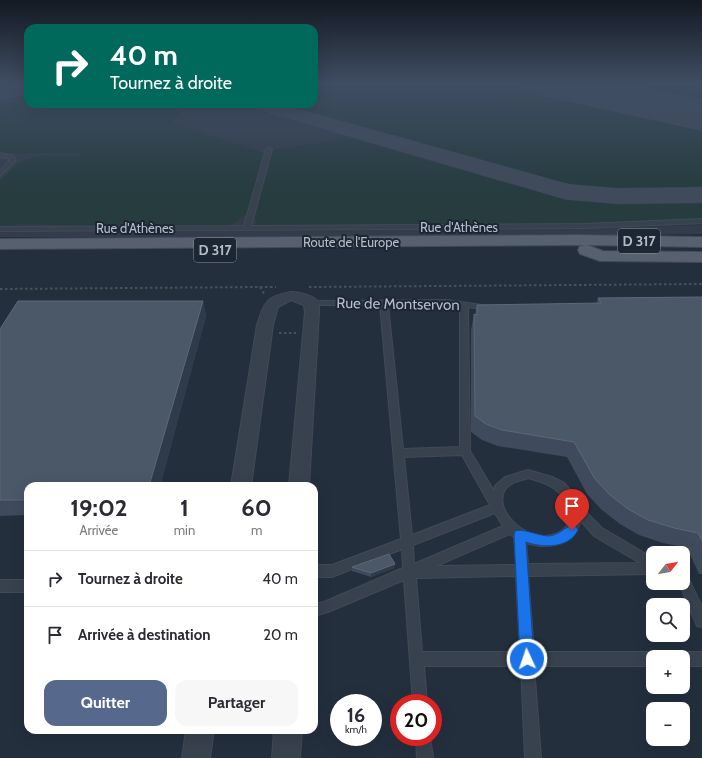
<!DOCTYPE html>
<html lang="fr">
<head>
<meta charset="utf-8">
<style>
  body { margin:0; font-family:Cabin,sans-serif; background:#f7f7f7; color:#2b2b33; height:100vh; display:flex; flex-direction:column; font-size:15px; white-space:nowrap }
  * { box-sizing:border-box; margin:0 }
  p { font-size:13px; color:#7c7c81 }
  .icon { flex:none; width:22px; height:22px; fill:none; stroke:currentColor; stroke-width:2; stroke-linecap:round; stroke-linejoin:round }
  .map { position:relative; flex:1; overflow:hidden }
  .sheet { position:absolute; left:24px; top:482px; width:294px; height:252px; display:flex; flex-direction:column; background:#fff; border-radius:12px; box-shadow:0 4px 16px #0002 }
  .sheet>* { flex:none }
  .guide { position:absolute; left:24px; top:24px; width:294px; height:84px; border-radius:12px; box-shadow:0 4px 16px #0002; background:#00695c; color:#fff; overflow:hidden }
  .needle { width:26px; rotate:59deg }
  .buttons { position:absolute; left:646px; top:546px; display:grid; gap:8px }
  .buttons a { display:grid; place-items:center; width:44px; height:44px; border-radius:8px; background:#fff; box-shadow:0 4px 16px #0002; font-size:20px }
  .speed { position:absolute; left:330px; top:694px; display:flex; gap:8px; font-size:20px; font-weight:700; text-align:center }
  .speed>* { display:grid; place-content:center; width:52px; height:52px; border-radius:50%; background:#fff; box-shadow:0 4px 16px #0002; line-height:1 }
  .speed small { font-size:10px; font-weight:400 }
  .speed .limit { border:6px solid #d22; background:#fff; color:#111 }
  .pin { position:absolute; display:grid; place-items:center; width:34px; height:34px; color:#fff; margin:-41px -17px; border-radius:50% 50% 50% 0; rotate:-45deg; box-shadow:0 0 4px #0007 }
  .pin .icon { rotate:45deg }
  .me { position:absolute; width:44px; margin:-22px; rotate:357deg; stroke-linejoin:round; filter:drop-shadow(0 0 3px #0008) }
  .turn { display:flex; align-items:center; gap:14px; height:84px; padding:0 20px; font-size:18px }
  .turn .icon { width:52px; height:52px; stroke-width:2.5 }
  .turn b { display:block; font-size:28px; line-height:34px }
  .eta { display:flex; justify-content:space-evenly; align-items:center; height:68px; text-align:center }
  .eta b { font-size:24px; font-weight:700; line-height:28px }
  .cta { display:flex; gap:8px; margin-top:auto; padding:8px 20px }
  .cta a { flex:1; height:46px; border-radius:12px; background:#56698c; color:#fff; font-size:16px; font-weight:700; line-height:46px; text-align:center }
  .cta a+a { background:#f7f7f7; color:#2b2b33 }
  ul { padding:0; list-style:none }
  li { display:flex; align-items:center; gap:12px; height:56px; padding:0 20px; border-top:1px solid #e1e1e2 }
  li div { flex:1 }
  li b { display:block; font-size:15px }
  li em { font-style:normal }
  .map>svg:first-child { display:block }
</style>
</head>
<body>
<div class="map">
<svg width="702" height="758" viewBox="0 0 702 758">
  <rect width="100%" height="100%" fill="#242f3e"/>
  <!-- airport -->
  <path fill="#323c4b" d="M0 83H28V104H314V83H702V234L440 237H0Z"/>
  <!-- green -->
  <path fill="#263c3f" d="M0 83H28V104H188L171 122 264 153 247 213 235 223 223 226H82L69 225 20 224 0 227V181L17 164 25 160 41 156 79 157 82 153H0Z
    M314 83H493L694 127 702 130V186L600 188 560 182 281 104H314Z
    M603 83H702V103Z
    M347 139 357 140 558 198 617 205 702 204V225L584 229 258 231 255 218 273 150Z"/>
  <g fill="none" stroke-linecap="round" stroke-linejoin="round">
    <!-- taxiway -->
    <path fill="#3f4a5a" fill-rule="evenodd" d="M19 83H28V93L0 101V89Z
      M661 101 702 113V127L654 111 650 107 654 103Z
      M248 104H281L569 184 618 188 702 187V203L618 204 567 200 251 108Z"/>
    <!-- runway -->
    <path fill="#3f4a5a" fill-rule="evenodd" d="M523 83H623L702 99V131L530 93Z"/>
    <!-- lane casing -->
    <g stroke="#414a57" stroke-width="2">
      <path id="lane" d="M269 147 272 149 251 226 584 224 702 219V223L584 228 0 231V227L244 226 266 149Z
        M0 153 13 156 16 160 0 176V171L10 160 9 158 0 157Z
        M446 300 489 306 493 308 489 310 468 307 470 451 494 491 495 486 505 477 528 470 552 477 564 483 571 491 579 505 602 528 653 558V574L528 576 534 652H653L658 654 659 657H653V666H534L541 758H525L521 666H424L427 703H413L404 580 328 612 314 616V604L324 602 403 568 402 549 332 577H319L314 575V563L319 565H332L401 539 380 305H311L307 303 311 301ZM446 304 460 306V447L403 449 388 305ZM462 455 490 505 412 535 404 457ZM528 478C538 481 548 483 556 490 570 501 577 524 558 533 525 549 482 499 513 483 517 481 523 480 528 478ZM495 513 503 526 414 564 413 545ZM581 521 594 536 640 563 528 564 526 543C549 550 571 546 581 521ZM510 534 514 537 516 565 436 566ZM516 576 520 652H422L416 578Z
        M683 573 687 575 702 607V627L697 626 679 583H683Z
        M0 580H28V592H0Z
        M683 652H702V666H683V657H677L678 654Z
        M416 737H430L433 758H417Z"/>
    </g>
    <!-- street casing -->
    <g stroke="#414a57" stroke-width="2">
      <path id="street" d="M291 292C298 292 314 295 318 302 319 305 319 309 319 312L309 486H289L305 312 304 305 291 300 278 307 273 325 251 486H231L257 325C264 303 266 296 291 292Z
        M186 730H214L210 758H182Z
        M274 730H302L300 758H272Z"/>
    </g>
    <!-- primary casing -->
    <g stroke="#414a57" stroke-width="2">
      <path id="primary" d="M577 235 702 237V247L587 245 603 251 702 252V262L600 261 580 254 578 250 580 246 585 245 0 249V239Z"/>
    </g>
    <!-- path -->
    <path stroke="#3f5557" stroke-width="2" stroke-dasharray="2.5 2.5" stroke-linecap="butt" d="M260 287H276
      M309 287 702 284
      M0 289 260 287 265 295
      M279 333H296"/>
    <!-- lane -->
    <use href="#lane" fill="#38414e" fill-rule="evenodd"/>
    <!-- street -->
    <use href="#street" fill="#38414e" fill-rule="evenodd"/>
    <!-- primary -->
    <use href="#primary" fill="#56606e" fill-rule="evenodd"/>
  </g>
  <!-- wall -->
  <path fill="#3f4b5c" d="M702 297V574H699L687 548 663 543 639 535 620 524 602 510 587 494 567 457 498 446 482 440 471 432V330L474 314 475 315 477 305 596 304 598 298Z
    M203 301 206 316 160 486H28V515L0 516V329Z
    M395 564 394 568 371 577 352 571V567Z"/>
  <!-- shaded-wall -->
  <path fill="#2f3b4b" d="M203 301 206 316 160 486H149Z
    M395 564 394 568 371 577V573Z"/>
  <!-- building -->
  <path fill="#4b5868" stroke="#5c6777" d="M702 297V541L698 533 674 528 648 520 628 509 610 495 595 479 574 442 502 430 486 424 475 416 474 314 477 315V305L601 303 598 298Z
    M18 301H203L149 486H28V500H0V329Z
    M389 554 395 564 371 573 352 567Z"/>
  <!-- sky -->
  <linearGradient id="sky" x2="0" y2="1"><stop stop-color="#141a22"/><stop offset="0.44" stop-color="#3f4d63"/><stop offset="1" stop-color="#3f4d63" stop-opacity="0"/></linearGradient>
  <rect width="702" height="190" fill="url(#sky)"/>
  <!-- route -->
  <path fill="#1a73e8" stroke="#114b97" d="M572 525 576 526 578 530C569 549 542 548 526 542L534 659 532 664 527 666 522 664 520 659 514 535 515 531C522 528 539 536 549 536 559 535 564 528 572 525Z"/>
  <g text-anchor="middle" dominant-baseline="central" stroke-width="4" stroke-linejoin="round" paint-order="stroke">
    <!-- far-street labels -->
    <g font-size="13" fill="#b4bcc9" stroke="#1d2633">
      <text x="459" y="227">Rue d'Athènes</text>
      <text x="135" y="228">Rue d'Athènes</text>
      <text x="351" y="242">Route de l'Europe</text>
    </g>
    <!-- shield labels -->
    <g fill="#1d2633" stroke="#878f9c" stroke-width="1">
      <rect x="618" y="229" width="42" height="24" rx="3"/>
      <rect x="194" y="238" width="42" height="24" rx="3"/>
    </g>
    <g font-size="14" font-weight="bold" fill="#b4bcc9">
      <text x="639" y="241">D 317</text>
      <text x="215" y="250">D 317</text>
    </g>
    <!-- street labels -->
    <g font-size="15" fill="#b4bcc9" stroke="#1d2633">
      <text transform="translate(398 304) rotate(1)">Rue de Montservon</text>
    </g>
  </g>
</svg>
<div class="buttons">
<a><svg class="needle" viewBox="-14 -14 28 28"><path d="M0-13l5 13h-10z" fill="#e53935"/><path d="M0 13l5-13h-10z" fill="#7c7c81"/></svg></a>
<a><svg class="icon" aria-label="search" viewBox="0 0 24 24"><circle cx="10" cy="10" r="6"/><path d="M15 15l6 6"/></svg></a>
<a>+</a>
<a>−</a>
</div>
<div class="speed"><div>16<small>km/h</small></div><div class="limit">20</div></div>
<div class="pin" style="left:572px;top:530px;background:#d93025"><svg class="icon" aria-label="arrive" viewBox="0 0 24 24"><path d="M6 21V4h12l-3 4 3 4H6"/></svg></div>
<svg class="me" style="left:527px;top:659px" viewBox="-20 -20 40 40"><circle r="17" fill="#1a73e8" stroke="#fff" stroke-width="3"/><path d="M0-11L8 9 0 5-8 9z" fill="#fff"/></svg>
<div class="guide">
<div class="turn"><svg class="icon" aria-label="right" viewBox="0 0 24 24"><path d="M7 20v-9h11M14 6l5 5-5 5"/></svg><div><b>40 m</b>Tournez à droite</div></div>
</div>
<section class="sheet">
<div class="eta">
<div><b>19:02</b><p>Arrivée</p></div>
<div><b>1</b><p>min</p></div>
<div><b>60</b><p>m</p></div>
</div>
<ul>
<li><svg class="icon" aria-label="right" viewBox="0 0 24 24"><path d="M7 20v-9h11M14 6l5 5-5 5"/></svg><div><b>Tournez à droite</b></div><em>40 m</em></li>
<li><svg class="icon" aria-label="arrive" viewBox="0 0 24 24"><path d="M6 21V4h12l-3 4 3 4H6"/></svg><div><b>Arrivée à destination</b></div><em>20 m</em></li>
</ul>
<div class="cta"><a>Quitter</a><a>Partager</a></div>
</section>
</div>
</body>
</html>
